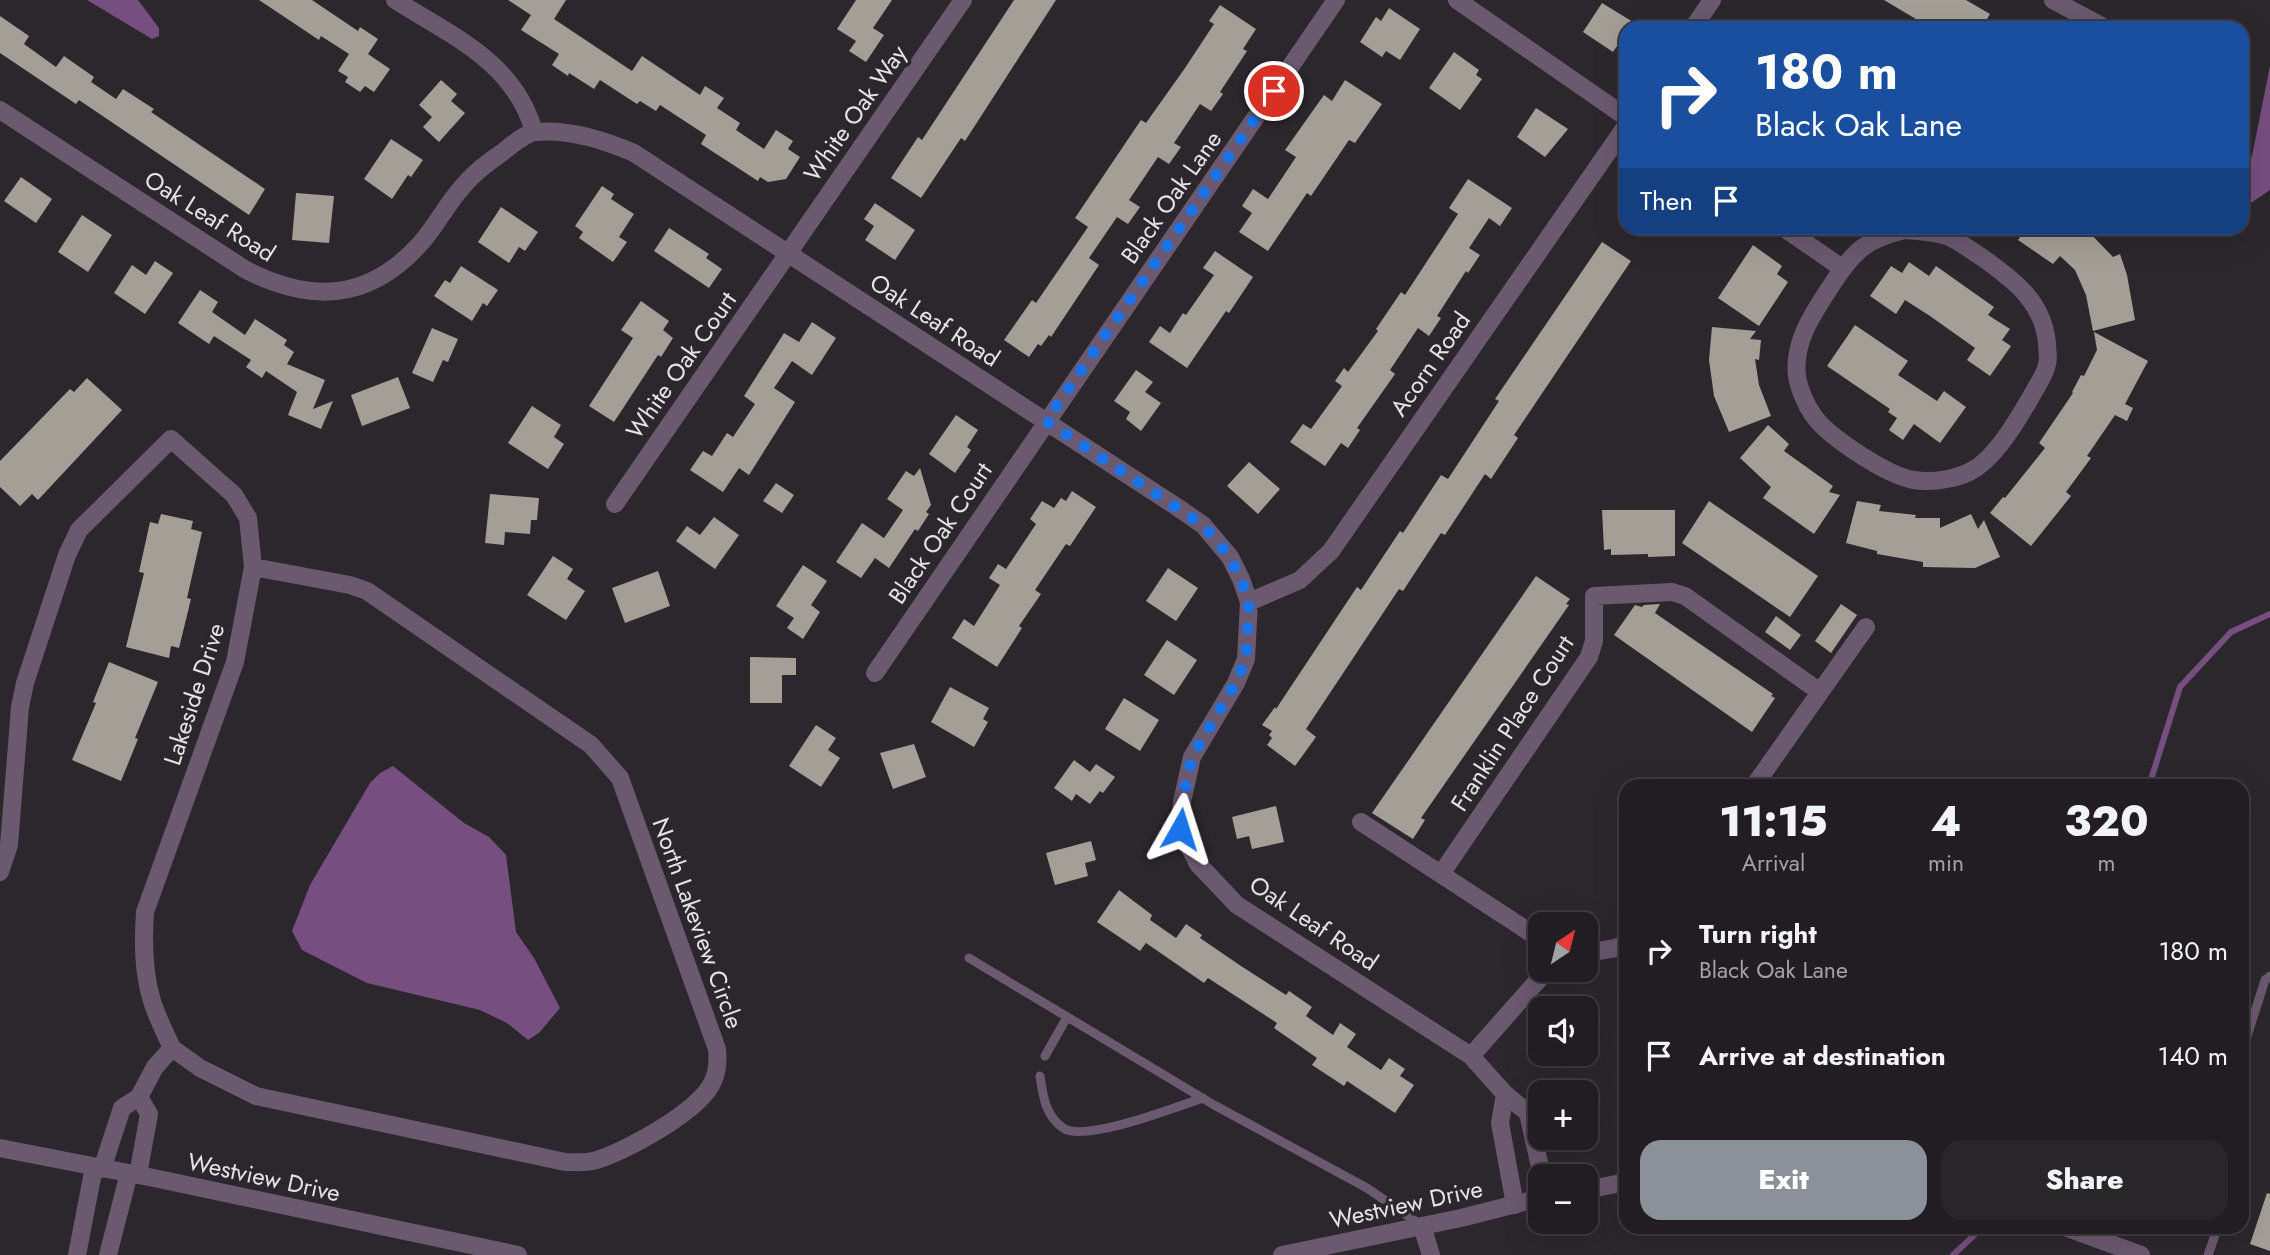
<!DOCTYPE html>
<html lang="en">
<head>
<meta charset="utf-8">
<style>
  body { margin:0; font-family:Jost,sans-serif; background:#29262a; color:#f1f3f6; height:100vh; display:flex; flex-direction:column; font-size:26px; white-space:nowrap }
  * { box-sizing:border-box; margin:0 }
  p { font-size:23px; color:#a2a2a5 }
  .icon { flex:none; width:38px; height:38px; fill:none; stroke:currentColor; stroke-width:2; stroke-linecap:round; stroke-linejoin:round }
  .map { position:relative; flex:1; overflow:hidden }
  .details { position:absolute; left:1619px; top:779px; width:630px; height:455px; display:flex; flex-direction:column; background:#211d22; border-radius:21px; box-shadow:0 7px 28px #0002,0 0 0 2px #3e3b40 }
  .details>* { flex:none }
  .hud { position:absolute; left:1619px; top:21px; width:630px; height:214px; border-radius:21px; box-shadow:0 7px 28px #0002,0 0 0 2px #3e3b40; background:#1a4fa0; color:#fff; overflow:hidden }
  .needle { width:46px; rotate:35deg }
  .fabs { position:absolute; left:1528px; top:912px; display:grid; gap:14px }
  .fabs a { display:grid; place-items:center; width:70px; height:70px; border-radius:14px; background:#211d22; box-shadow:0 7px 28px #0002,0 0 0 2px #3e3b40; font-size:35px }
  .pin { position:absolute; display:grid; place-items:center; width:60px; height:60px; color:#fff; margin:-30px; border:4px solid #fff; border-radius:50%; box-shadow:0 2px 7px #0007 }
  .me { position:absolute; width:77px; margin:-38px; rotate:6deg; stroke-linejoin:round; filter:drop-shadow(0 0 5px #0008) }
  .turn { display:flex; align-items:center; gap:24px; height:147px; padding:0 21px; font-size:32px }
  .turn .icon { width:91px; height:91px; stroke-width:2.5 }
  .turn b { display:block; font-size:49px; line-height:60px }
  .then { display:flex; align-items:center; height:66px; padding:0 21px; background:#0003; gap:14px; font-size:26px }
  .eta { display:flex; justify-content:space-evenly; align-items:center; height:119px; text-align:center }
  .eta b { font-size:42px; font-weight:800; line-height:49px }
  .cta { display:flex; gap:14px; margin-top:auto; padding:14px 21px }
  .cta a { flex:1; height:80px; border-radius:21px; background:#8c9099; color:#fff; font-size:28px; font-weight:800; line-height:80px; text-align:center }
  .cta a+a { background:#29262a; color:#f1f3f6 }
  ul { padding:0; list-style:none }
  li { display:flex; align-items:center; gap:21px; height:105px; padding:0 21px }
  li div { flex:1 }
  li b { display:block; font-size:26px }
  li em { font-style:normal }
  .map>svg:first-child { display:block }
</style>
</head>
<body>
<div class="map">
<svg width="2270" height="1255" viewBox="0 0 2270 1255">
  <rect width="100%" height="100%" fill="#2c272d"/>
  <!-- water -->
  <path fill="#764e7f" d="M87 0H138L159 28V36L152 39Z
    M2270 66V190L2242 209V167L2252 156Z
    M393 766 464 823 489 837 506 855 516 932 534 958 560 1008 539 1033 528 1040 507 1023 480 1010 367 983 302 950 292 931 310 885 370 783 380 773Z"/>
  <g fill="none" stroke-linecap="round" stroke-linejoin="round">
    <!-- stream -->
    <path stroke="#764e7f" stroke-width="6" d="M2149 786 2180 687 2231 632 2270 614
      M1953 1255 1983 1227"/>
  </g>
  <!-- building -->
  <path fill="#a39f96" d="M259 0H312L358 31 360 27 378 39 368 54 390 69 374 92 365 86 360 92 345 82 348 77 338 71 349 54 321 36 319 40Z
    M508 0H566L554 19 632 71 642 56 700 95 705 86 724 98 717 108 740 123 736 130 764 149 776 130 793 141 788 149 800 157 786 179 768 182 760 177 758 181 701 144 706 135 660 105 656 111 640 101 637 104 600 80 594 89 569 73 568 76 552 65 559 54 521 30 531 15Z
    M856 0H892L873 28 884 35 866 62 849 51 856 41 837 29Z
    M1014 0H1056L965 141 961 138 921 198 891 178 918 137 922 140Z
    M1884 0H1966L1990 14 1982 28H1931Z
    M1602 3 1633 22 1629 28H1626V33L1613 52 1583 32Z
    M1220 5 1256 29 1243 49 1247 51 1220 92 1223 94 1211 111 1200 104 1174 143 1181 147 1169 164 1158 157 1129 200 1140 207 1128 224 1117 217 1089 258 1099 265 1051 337 1049 335 1041 346 1038 344 1029 357 1004 340 1032 300 1036 303 1088 227 1075 218 1141 120 1146 123 1185 68 1214 24 1209 21Z
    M1389 8 1420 29 1400 60 1386 51 1382 57 1360 42 1376 17 1381 21Z
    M0 16 29 36 24 44 56 67 64 56 94 77 91 82 116 99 123 89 154 109 151 112 265 189 249 215 79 100 76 104 0 53Z
    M1454 52 1479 70 1476 75 1482 79 1460 110 1429 88Z
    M441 80 457 94 451 101 465 113 439 142 423 127 432 117 419 105Z
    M1345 80 1382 104 1355 143 1349 140 1311 196 1307 193 1268 251 1239 232 1252 213 1242 206 1253 189 1268 199 1296 157 1285 150 1324 95 1332 101Z
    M1536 108 1568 129 1545 157 1517 137Z
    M391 139 423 160 411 177 408 175 392 199 364 179Z
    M21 177 52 199 36 223 4 201Z
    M1468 179 1512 208 1500 226 1489 218 1469 248 1480 255 1468 273 1466 271 1437 316 1441 318 1429 336 1418 328 1390 370 1395 374 1357 428 1360 430 1348 448 1341 443 1325 466 1290 442 1303 424 1311 429 1342 386 1335 381 1344 368 1348 372 1378 331 1376 329 1401 292 1405 295 1458 214 1449 208Z
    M602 186 614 194 611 199 634 214 619 237 627 242 613 262 579 238 583 232 575 226Z
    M296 193 334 196 329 243 292 240Z
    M875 203 915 230 895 260 865 240 874 226 864 219Z
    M501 207 538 232 525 251 519 247 509 263 478 242Z
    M82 215 112 235 88 272 58 252Z
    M669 228 709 254 706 258 722 269 709 288 654 251Z
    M2026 228H2085L2113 257 2120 254 2127 275 2135 320 2093 331 2086 295 2075 270 2060 256 2053 264 2018 240Z
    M1602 242 1631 261 1514 435 1518 438 1491 479 1485 474 1445 535 1441 533 1403 591 1399 589 1306 729 1316 737 1295 766 1267 745 1272 738 1269 735 1272 731 1262 725 1275 707 1276 709 1357 587 1361 590 1400 531 1403 533 1441 475 1448 479 1499 401 1495 399Z
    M1753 245 1782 266 1777 274 1788 282 1759 326 1718 298Z
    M1215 251 1253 277 1229 313 1226 311 1187 368 1149 342 1160 326 1170 333 1183 313 1186 315 1214 275 1203 268Z
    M155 261 173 273 145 314 114 293 132 265 146 275Z
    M1909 262 1929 276 1936 266 1994 307 1988 315 2010 329 2002 340 2011 346 1990 376 1967 360 1975 348 1930 316 1905 300 1896 314 1870 296 1891 266 1902 273Z
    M461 266 498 290 487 306 483 303 472 321 434 296 445 280 450 283Z
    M200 290 218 302 212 312 245 335 255 319 287 340 284 345 294 352 287 364 325 380 313 409 333 401 321 429 288 415 297 392 266 371 262 378 246 367 251 360 214 336 209 344 178 323Z
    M641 301 669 321 663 330 673 338 661 357 658 355 614 422 589 406 633 338 621 330Z
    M812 322 836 338 812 375 792 361 774 388 795 402 749 475 739 468 723 492 690 470 703 451 712 456 727 433 733 437 755 404 744 396 784 333 799 342Z
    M1855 325 1908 361 1898 375 1937 401 1944 391 1966 407 1940 443 1914 424 1903 440 1889 430 1897 418 1888 412 1890 409 1827 366Z
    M1712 327 1756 331 1750 339 1761 340 1759 360 1755 359 1759 385 1771 416 1729 432 1714 396 1709 360Z
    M432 328 458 339 448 362 443 360 433 382 412 373Z
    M2094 332 2148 361 2125 404 2133 408 2127 421 2115 415 2087 456 2091 458 2066 492 2071 496 2031 546 1990 513 2003 497 2005 498 2045 448 2039 443 2073 393 2072 392 2081 375 2084 376 2097 350Z
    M1136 370 1153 382 1145 392 1161 403 1141 431 1126 419 1130 412 1114 401Z
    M398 377 410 408 362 426 351 395Z
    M87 378 122 410 38 500 32 494 20 506 0 487V461L70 389 74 392Z
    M532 406 561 425 554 437 564 444 548 469 508 443Z
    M956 415 978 430 967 447 971 450 955 473 929 454Z
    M1768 425 1789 444 1784 451 1833 486 1829 492 1840 495 1814 534 1763 498 1771 487 1740 458Z
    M1249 462 1280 489 1258 514 1227 486Z
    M920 468 931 505 926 512 929 514 918 531 915 529 889 568 875 558 861 578 836 562 862 523 884 538 903 510 887 499 906 471 914 476Z
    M776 483 794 495 782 513 763 501Z
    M1072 491 1096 507 1070 546 1066 544 1035 590 1041 594 1019 626 1022 628 997 667 952 638 964 619 974 626 1000 585 989 578 998 564 1006 569 1036 524 1030 519 1042 501 1054 508 1061 498 1066 501Z
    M490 494 539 498 537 520H531L530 534 505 532 504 545 485 543Z
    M1709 501 1818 576 1790 617 1682 543Z
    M1857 501 1881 505 1879 511 1916 515 1915 518H1940V528L1971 514 1978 529 1984 520 2000 557 1975 568 1923 567V562L1877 554V551L1846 543Z
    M1602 510H1675V556L1648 557V554L1611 555V549L1604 550Z
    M161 514 193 521 191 529 202 532 187 598 191 599 179 648 171 646 169 658 126 647 144 573 139 572 150 522 158 524Z
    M714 517 739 535 715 569 676 541 687 526 700 535Z
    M553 556 573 569 567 579 585 591 566 620 527 595Z
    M803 565 827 581 811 605 820 612 803 639 787 628 794 618 776 606Z
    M1168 568 1198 588 1176 621 1146 601Z
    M658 571 670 606 625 623 612 588Z
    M1536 576 1570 599 1566 604 1569 605 1421 818 1425 820 1413 839 1372 813Z
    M1660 604 1655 613 1773 694 1771 696 1775 698 1752 732 1614 635 1635 605 1642 607 1644 605Z
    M1841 604 1857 615 1831 653 1815 641Z
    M1776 616 1801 635 1790 650 1765 632Z
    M1167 640 1197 660 1174 695 1144 675Z
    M750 657 796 658V675H782V703H750Z
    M109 662 158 682 135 738 138 739 121 781 72 760 96 703 93 702Z
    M950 687 989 708 983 719 988 722 974 747 931 722Z
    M1124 698 1159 720 1140 751 1105 729Z
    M816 725 836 738 828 750 840 758 821 787 789 766Z
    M914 744 926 777 893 789 880 753Z
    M1074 760 1090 772 1096 764 1115 777 1103 793 1100 791 1090 804 1076 794 1072 801 1054 788Z
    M1276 806 1284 842 1252 849 1249 836 1237 839 1232 817Z
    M1091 841 1096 860 1085 863 1088 876 1055 885 1046 853Z
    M1119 890 1152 915 1150 920 1176 938 1186 924 1202 935 1200 938 1241 966 1286 995 1289 991 1312 1007 1306 1016 1333 1035 1340 1023 1356 1034 1347 1047 1381 1070 1389 1058 1405 1069 1400 1076 1414 1085 1395 1113 1347 1081 1344 1086 1312 1065 1317 1058 1274 1028 1277 1023 1208 978 1204 983 1146 943 1140 951 1097 922Z
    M2267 1193 2270 1194V1251L2250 1244Z"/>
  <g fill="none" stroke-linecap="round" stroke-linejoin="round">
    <!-- service -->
    <path stroke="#6b596f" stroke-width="9" d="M969 958 1214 1105 1367 1188 1421 1225
      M2242 1052 2265 980 2270 976
      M1045 1056 1067 1017
      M1040 1076C1043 1096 1045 1115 1063 1128 1085 1143 1176 1107 1203 1098
      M2208 1255 2218 1227"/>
    <!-- minor -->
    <path stroke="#6b596f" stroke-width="18" d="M395 0C452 36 515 62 534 132
      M1457 0 1626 117
      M2053 0 2105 28
      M1693 28 1712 0
      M0 110 246 270C311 303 368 301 419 245 436 227 447 203 464 185 474 173 487 163 500 154 510 147 524 133 536 132 570 129 604 140 634 153L1177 507 1203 525 1230 557 1241 579 1249 602 1246 659 1236 683 1192 757 1182 802 1180 829 1198 864 1237 905 1471 1056 1505 1094 1528 1113 1542 1176
      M1784 228 1842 268
      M1905 230C1920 231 1933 232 1947 236 1959 241 1972 251 1983 258 2015 281 2043 302 2047 343 2047 350 2049 358 2047 364 2046 372 2040 381 2036 388 2022 413 1999 453 1976 468 1960 479 1933 483 1914 480 1888 476 1828 437 1813 415 1806 405 1799 389 1797 376 1793 343 1812 315 1829 289 1851 254 1864 239 1905 230Z
      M615 504 963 0
      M1249 602 1300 580 1331 551 1626 126
      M875 673 1336 0
      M1754 786 1866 627
      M1361 822 1540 939
      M0 872 9 845 20 707 25 683 67 555 79 530 171 439 234 495 248 518 253 567 235 662 145 912C143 942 143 972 152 1001 157 1017 165 1033 172 1048
      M1441 874 1589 657 1594 641V596L1672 592 1685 596 1820 692
      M1586 953 1616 948 1626 943
      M1471 1056 1547 970
      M1505 1094 1500 1123 1515 1205
      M102 1169 122 1108 139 1097 155 1067 172 1048 200 1068 256 1096 565 1162C574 1162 584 1163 593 1161 622 1154 702 1110 713 1081 718 1071 718 1060 717 1049L620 778 591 745 367 591 350 585 253 567
      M138 1175 149 1114 139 1097
      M1422 1226 1431 1255
      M77 1255 94 1167
      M108 1255 129 1173"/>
    <!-- tertiary -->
    <path stroke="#6b596f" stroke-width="18" d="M0 1148 154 1178 518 1255
      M1586 1190 1626 1182
      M2065 1227 2141 1255
      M1282 1255 1461 1218 1540 1198"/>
  </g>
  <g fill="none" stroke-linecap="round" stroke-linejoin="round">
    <!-- route -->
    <path stroke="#1a73e8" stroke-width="12" stroke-dasharray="0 21.6" d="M1180 829 1182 802 1192 757 1236 682 1246 659 1249 602 1245 590 1230 557 1203 525 1046 421 1274 91"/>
  </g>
  <g text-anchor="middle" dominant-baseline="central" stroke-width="7" stroke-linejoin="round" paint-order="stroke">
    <!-- street labels -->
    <g font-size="24" fill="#e6e2e7" stroke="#2c272d">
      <text transform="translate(855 113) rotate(-55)">White Oak Way</text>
      <text transform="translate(1171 197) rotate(-55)">Black Oak Lane</text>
      <text transform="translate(210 216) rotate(32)">Oak Leaf Road</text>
      <text transform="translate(935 320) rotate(33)">Oak Leaf Road</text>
      <text transform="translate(1430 364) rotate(-55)">Acorn Road</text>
      <text transform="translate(681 365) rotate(-55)">White Oak Court</text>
      <text transform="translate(940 533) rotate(-56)">Black Oak Court</text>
      <text transform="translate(194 694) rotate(-72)">Lakeside Drive</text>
      <text transform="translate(1512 723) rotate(-57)">Franklin Place Court</text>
      <text transform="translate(698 923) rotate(70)">North Lakeview Circle</text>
      <text transform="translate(1314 923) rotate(34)">Oak Leaf Road</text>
      <text transform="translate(264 1177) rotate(12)">Westview Drive</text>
      <text transform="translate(1406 1204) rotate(-12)">Westview Drive</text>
    </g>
  </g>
</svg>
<div class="fabs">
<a><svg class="needle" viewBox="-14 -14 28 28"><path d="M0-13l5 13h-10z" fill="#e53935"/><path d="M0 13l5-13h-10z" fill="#a2a2a5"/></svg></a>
<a><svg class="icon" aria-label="sound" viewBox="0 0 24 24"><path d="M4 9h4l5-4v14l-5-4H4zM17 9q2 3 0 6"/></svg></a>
<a>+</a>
<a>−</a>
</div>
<div class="pin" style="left:1274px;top:91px;background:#d93025"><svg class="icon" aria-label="arrive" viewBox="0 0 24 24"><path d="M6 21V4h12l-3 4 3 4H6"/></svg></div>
<svg class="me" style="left:1180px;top:829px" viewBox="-20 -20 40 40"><path d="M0-17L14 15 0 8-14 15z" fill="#1a73e8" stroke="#fff" stroke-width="4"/></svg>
<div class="hud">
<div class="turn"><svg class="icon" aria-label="right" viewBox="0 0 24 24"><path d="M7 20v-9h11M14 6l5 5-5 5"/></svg><div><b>180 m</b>Black Oak Lane</div></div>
<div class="then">Then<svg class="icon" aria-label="arrive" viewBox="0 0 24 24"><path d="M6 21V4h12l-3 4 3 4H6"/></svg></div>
</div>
<section class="details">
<div class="eta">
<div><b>11:15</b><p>Arrival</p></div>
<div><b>4</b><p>min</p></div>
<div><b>320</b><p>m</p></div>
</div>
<ul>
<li><svg class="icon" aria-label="right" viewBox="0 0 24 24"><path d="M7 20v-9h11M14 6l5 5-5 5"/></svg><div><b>Turn right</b><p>Black Oak Lane</p></div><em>180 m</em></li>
<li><svg class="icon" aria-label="arrive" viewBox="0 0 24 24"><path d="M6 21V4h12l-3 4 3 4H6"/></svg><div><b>Arrive at destination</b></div><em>140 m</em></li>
</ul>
<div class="cta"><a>Exit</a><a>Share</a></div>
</section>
</div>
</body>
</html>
